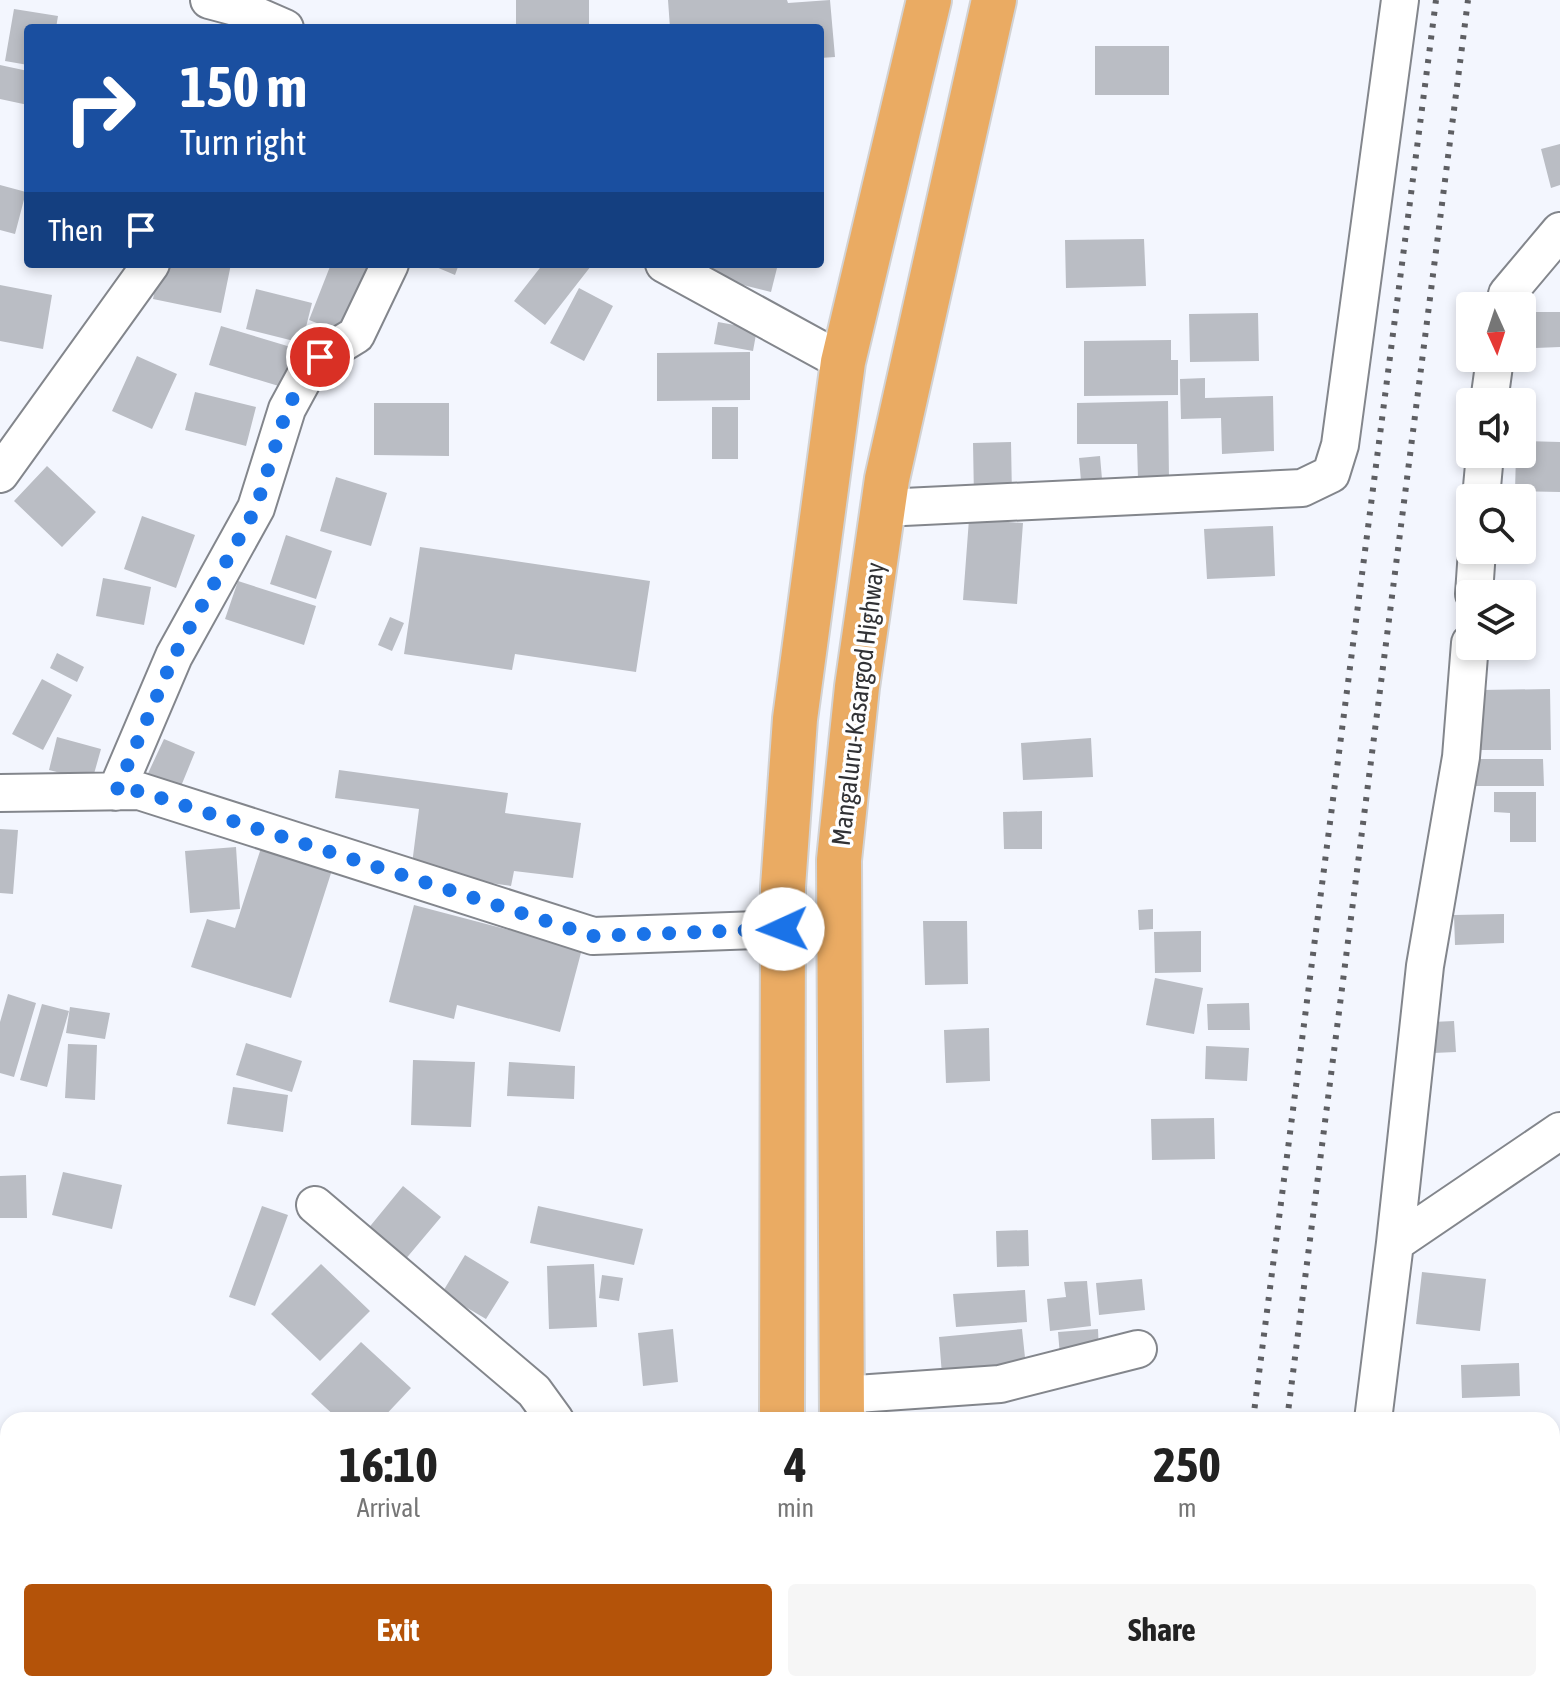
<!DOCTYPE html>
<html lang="en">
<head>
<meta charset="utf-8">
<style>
  body { margin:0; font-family:"Asap Condensed",sans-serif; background:#f6f6f6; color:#222; height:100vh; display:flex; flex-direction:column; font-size:30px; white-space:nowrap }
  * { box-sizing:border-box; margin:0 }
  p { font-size:26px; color:#767676 }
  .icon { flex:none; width:44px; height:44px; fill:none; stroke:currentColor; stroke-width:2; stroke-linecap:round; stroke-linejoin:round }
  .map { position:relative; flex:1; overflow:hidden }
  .sheet { position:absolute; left:0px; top:1412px; width:1560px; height:280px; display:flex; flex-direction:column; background:#fff; border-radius:24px 24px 0 0; box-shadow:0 4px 12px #0003 }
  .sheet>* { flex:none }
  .banner { position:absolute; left:24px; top:24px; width:800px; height:244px; border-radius:8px; box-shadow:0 4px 12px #0003; background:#1a4fa0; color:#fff; overflow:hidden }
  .needle { width:52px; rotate:177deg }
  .tools { position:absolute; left:1456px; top:292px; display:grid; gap:16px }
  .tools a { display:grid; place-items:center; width:80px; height:80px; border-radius:8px; background:#fff; box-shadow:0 4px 12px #0003; font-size:40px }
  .pin { position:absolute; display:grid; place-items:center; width:68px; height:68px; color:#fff; margin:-34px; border:4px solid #fff; border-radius:50%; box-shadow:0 2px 8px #0007 }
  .me { position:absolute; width:88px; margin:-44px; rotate:268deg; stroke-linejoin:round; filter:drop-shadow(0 0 6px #0008) }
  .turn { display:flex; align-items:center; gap:28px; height:168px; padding:0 24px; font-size:36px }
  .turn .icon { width:104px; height:104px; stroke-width:2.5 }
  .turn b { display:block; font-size:56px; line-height:68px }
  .then { display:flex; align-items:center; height:76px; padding:0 24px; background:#0003; gap:16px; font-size:30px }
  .eta { display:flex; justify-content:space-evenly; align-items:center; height:136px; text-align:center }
  .eta b { font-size:48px; font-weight:700; line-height:56px }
  .button { display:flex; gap:16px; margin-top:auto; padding:16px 24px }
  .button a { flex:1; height:92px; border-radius:8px; background:#b45309; color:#fff; font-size:32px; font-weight:700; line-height:92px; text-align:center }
  .button a+a { background:#f6f6f6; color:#222 }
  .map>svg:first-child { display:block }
</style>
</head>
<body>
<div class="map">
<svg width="1560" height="1692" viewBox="0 0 1560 1692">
  <rect width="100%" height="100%" fill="#f3f6fe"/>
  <!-- building -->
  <path fill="#babdc4" d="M516 0H589V28H516Z
    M668 0H787L788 3 830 0 835 57 820 58V28H670Z
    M14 9 58 16 56 28H28V65L5 61Z
    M1095 46H1169V95H1095Z
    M0 65 28 71V105L0 99Z
    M1560 144V185L1551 188 1541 149Z
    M0 185 26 192 15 234 0 230Z
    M1144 239 1146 286 1066 288 1065 240Z
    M160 264H231L221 313 153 299Z
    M331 264H357L373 270 348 335 309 320Z
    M429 264H459L455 275Z
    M543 264 591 266 545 325 514 301Z
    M706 264H778L771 292 703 275Z
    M0 285 52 295 43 349 0 341Z
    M579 288 613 306 584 361 550 343Z
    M256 289 312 303 302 343 246 329Z
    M1534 312H1560V347L1535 348Z
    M1258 313 1259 361 1190 362 1189 314Z
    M718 322 757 329 753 351 714 344Z
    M221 326 294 348 282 387 209 365Z
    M1171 340V360H1178V395L1084 396V341Z
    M750 352V400L657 401V353Z
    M137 356 177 374 152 429 112 411Z
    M1205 378V398L1273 396 1274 451 1222 454 1221 418 1181 419 1180 379Z
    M195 392 256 407 246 446 185 430Z
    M1168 401 1169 479H1138L1137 444H1077V403Z
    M374 403H449V456L374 455Z
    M712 407H738V459H712Z
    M1522 441 1560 442V492L1515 491 1516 454H1522Z
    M1011 442 1012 497 974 498 973 443Z
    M1100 456 1102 479 1081 481 1079 458Z
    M47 466 96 512 62 547 14 501Z
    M336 477 387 493 371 546 320 531Z
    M142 516 195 535 176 588 124 569Z
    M969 519 1023 523 1017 604 963 600Z
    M1273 526 1275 576 1207 579 1204 529Z
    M286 535 332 551 316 599 270 584Z
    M420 547 650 581 636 672 515 654 512 670 404 654Z
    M103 578 151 587 144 625 96 616Z
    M238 581 316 606 304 645 225 619Z
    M390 617 404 623 392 651 378 645Z
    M57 653 84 667 77 682 50 668Z
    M42 679 72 695 43 750 12 734Z
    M1550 689 1551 750H1481V690Z
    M57 737 101 749 92 781 49 770Z
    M1091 738 1093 777 1023 780 1021 743Z
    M164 739 195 752 177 796 144 782Z
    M1465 759H1543L1544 786H1465Z
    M339 770 508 793 505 813 581 823 573 878 514 871 511 886 411 872 419 809 335 798Z
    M1494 792H1536V842H1510V813L1494 812Z
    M1042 811V849H1004L1003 812Z
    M0 829 18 830 13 894 0 893Z
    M262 845 333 867 291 998 191 967 207 919 235 928Z
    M236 847 240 909 190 913 185 851Z
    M414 905 582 949 560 1032 457 1005 454 1019 389 1002Z
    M1153 909V929L1139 930 1138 910Z
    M1504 914V943L1455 945 1454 915Z
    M923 921H967L968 984 925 985Z
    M1201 931V972L1155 973 1154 932Z
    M1155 978 1203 988 1194 1034 1146 1025Z
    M8 994 36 1003 14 1077 0 1073V1022Z
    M1249 1003 1250 1030H1208L1207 1004Z
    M42 1004 69 1011 47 1087 20 1080Z
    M70 1007 110 1013 105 1039 66 1033Z
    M1454 1021 1456 1052 1433 1053 1432 1022Z
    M989 1028 990 1081 946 1083 944 1030Z
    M246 1043 302 1061 292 1092 236 1075Z
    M68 1044 97 1045 95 1100 65 1098Z
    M1206 1046 1249 1048 1247 1081 1205 1079Z
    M413 1060 475 1062 471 1127 411 1125Z
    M509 1062 575 1066 574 1099 507 1096Z
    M233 1087 288 1095 283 1132 227 1124Z
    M1214 1118 1215 1159 1152 1160 1151 1119Z
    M63 1172 122 1185 112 1229 52 1215Z
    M26 1175 27 1218H0V1176Z
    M403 1186 441 1217 404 1261 367 1230Z
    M262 1206 288 1215 255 1306 229 1297Z
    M538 1206 643 1229 634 1265 530 1243Z
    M1028 1230 1029 1266 997 1267 996 1231Z
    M465 1255 509 1282 486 1319 442 1293Z
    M321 1264 370 1311 320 1361 271 1314Z
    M594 1264 597 1327 549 1329 547 1266Z
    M1422 1272 1486 1279 1480 1331 1416 1324Z
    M602 1275 623 1278 619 1301 599 1298Z
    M1142 1279 1145 1310 1099 1315 1096 1283Z
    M1087 1281 1091 1326 1050 1331 1047 1299 1066 1297 1064 1282Z
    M1025 1290 1027 1322 956 1327 953 1294Z
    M673 1329 678 1382 643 1386 638 1333Z
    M1022 1329 1026 1367 942 1375 939 1337Z
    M1098 1329 1099 1353 1060 1356 1058 1332Z
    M361 1342 411 1388 381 1420H339L311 1394Z
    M1519 1363 1520 1396 1462 1398 1461 1365Z
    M1025 1684H1110V1691L1025 1692Z
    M1121 1684H1144L1143 1692H1121Z
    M1017 1685 1018 1692H956V1690Z"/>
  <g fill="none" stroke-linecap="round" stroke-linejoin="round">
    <!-- minor casing -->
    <g stroke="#83868c" stroke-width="40">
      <path id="minor" d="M209 0 239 8 285 28
        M664 264 843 362
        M1505 306 1507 294 1560 231
        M1489 402 1495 358
        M0 474 151 264
        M1481 498 1485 454
        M883 508 1302 488 1331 474 1340 445 1400 0
        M1474 594 1477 550
        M116 792 174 656 256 508 287 409 306 374 320 357 356 335 390 264
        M0 793 139 791 593 936 783 929
        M315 1205 534 1391 555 1420
        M1395 1243 1425 966 1461 757 1470 643
        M842 1395 1000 1384 1138 1349
        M1373 1420 1395 1243 1560 1131
        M119 1692 132 1684
        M1340 1692 1341 1684"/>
    </g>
    <!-- highway casing -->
    <g stroke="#d2d2d3" stroke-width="48">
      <path id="highway" d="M782 1420 783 887 795 719 843 362 929 0
        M842 1420 839 860 857 687 887 479 994 0
        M782 1684V1692
        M840 1692V1684"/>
    </g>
    <!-- minor -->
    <use href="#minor" stroke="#fff" stroke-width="36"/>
    <!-- highway -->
    <use href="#highway" stroke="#eaab63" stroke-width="44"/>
    <!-- rail -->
    <path stroke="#5e5f63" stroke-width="6" stroke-dasharray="4 8" stroke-linecap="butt" d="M1253 1420 1436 0
      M1287 1420 1468 0
      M1221 1692 1222 1684
      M1253 1692 1254 1684"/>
  </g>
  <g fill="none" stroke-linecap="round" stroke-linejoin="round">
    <!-- route -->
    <path stroke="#1a73e8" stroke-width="14" stroke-dasharray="0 25.2" d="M320 357 306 374 287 409 256 508 174 656 116 792 139 791 593 936 783 929"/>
  </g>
  <g text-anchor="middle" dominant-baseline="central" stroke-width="7" stroke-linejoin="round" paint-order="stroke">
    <!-- street labels -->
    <g font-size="26" fill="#313235" stroke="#fff">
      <text transform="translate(858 704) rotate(-83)">Mangaluru-Kasargod Highway</text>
    </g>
  </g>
</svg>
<div class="tools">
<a><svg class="needle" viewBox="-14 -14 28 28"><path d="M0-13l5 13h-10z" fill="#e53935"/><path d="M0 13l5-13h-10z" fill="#767676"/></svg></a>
<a><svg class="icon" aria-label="sound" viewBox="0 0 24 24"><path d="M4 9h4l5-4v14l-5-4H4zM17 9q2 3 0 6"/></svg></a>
<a><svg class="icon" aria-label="search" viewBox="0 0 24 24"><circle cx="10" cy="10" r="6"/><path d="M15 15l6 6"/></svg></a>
<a><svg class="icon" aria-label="layers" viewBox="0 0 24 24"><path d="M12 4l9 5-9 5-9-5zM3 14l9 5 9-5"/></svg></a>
</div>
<div class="pin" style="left:320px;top:357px;background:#d93025"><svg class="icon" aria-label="arrive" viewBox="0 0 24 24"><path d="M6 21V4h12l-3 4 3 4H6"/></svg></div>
<svg class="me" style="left:783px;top:929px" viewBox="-20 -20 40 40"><circle r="19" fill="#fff"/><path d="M0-13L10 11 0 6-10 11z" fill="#1a73e8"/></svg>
<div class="banner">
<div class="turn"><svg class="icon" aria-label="right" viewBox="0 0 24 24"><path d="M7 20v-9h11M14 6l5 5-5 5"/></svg><div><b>150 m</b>Turn right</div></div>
<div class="then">Then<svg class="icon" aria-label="arrive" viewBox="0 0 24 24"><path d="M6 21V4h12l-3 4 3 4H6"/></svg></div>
</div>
<section class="sheet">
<div class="eta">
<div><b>16:10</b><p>Arrival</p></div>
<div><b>4</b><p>min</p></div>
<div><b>250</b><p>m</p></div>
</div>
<div class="button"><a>Exit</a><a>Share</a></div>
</section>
</div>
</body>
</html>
